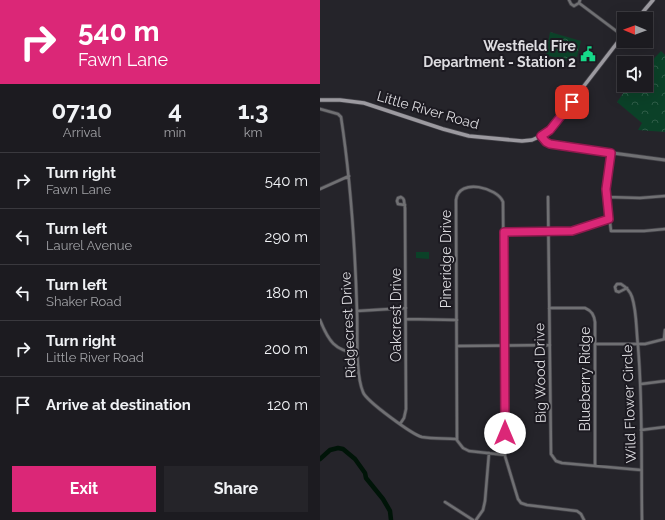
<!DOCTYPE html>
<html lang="en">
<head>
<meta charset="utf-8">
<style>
  body { margin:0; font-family:Raleway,sans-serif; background:#252429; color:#f1f3f6; height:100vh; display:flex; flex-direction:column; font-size:15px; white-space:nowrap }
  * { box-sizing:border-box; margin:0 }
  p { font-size:13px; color:#a0a1a5 }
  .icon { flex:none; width:22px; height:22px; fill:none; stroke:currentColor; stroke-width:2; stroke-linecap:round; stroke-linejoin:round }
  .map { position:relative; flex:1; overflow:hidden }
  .panel { display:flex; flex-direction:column; background:#1c1b20; width:320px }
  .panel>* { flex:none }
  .guide { background:#db2777; color:#fff; overflow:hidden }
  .needle { width:26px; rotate:271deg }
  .fabs { position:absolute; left:297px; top:12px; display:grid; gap:8px }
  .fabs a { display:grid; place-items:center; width:36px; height:36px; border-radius:0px; background:#1c1b20; box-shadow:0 4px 16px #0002,0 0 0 1px #3a393e; font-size:20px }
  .pin { position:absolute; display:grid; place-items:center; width:34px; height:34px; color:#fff; margin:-17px; border-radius:8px; box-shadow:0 2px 6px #0006 }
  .me { position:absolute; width:44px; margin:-22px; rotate:0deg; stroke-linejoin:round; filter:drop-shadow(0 0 3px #0008) }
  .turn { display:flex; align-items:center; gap:14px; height:84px; padding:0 12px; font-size:18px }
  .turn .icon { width:52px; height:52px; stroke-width:2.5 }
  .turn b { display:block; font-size:28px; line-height:34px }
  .eta { display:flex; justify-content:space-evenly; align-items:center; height:68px; text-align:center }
  .eta b { font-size:24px; font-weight:700; line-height:28px }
  .primary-button { display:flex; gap:8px; margin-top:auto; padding:8px 12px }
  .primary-button a { flex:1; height:46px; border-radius:0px; background:#db2777; color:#fff; font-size:16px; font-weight:700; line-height:46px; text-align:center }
  .primary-button a+a { background:#252429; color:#f1f3f6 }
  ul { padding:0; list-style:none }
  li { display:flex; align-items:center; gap:12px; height:56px; padding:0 12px; border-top:1px solid #3a393e }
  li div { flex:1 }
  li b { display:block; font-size:15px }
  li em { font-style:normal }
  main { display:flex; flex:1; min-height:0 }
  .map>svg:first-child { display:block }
</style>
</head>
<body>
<main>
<section class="panel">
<div class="guide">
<div class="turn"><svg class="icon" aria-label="right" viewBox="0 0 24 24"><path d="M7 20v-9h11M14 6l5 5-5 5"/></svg><div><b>540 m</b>Fawn Lane</div></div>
</div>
<div class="eta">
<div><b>07:10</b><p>Arrival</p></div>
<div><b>4</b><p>min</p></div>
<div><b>1.3</b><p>km</p></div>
</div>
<ul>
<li><svg class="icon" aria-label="right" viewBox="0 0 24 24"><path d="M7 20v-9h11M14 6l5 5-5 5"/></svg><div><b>Turn right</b><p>Fawn Lane</p></div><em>540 m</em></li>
<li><svg class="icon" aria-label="left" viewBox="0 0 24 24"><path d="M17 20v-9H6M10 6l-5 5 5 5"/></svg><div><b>Turn left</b><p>Laurel Avenue</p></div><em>290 m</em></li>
<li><svg class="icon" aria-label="left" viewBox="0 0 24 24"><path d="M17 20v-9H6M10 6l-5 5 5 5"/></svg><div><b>Turn left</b><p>Shaker Road</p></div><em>180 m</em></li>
<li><svg class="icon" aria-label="right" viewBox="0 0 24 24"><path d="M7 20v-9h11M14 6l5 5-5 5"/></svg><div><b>Turn right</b><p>Little River Road</p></div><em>200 m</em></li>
<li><svg class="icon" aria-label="arrive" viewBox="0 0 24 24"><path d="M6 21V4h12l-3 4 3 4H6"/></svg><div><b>Arrive at destination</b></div><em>120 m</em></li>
</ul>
<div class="primary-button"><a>Exit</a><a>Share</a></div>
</section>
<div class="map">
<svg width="345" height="520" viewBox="0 0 345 520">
  <defs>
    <pattern id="park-crowns" width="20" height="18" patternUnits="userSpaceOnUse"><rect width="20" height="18" fill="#0b4128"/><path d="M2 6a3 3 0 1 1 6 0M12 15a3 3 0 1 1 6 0" fill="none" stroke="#2e5c47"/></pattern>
  </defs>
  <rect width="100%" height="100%" fill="#25242a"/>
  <!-- grass -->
  <path fill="#0b4128" d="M96 252H109V259L96 258Z"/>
  <!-- park -->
  <path fill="url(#park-crowns)" d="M230 32 261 41 257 57 251 56 248 61 226 55Z
    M341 51 345 55V132L318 130 322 123 297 102 309 85H326V67Z"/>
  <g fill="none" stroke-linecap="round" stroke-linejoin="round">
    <!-- river -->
    <path stroke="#001408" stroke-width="4.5" d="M0 459 10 450 18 448 23 449 35 459 45 473 46 478 63 499 70 511 71 520"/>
    <!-- minor casing -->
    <g stroke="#424147" stroke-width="4">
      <path id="minor" d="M249 0 251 4 254 6 259 3 260 0
        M259 3 303 36
        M0 109 18 114 21 117C31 182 35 246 37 311 38 332 35 373 43 392 46 401 93 435 102 437 113 439 125 438 136 439L143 448 149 451 185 455
        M291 153 286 189 291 231H324L345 229
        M0 189 29 176
        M228 197 231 454 236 461 242 463 321 470
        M287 197 320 198 345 196
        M184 232 252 231 289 219
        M307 288 299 292 296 291 295 287 297 284H301C306 287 310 291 312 297 317 312 316 330 318 346 323 404 321 462 322 520
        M229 308H265C272 311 274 315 275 322V466
        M37 311 86 308
        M86 319 137 320
        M0 320C8 340 15 352 38 353
        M344 339 345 330
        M275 344H325L345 339
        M137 346 230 345
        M321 384 345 381
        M80 424 84 418 86 409 85 208 84 201C84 199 83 198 81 197L78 198 77 201 78 204 85 205
        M321 430 345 427
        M137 440 136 200C139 177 178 188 183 202L185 456 198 499 201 503 207 505 257 511 261 514 264 520
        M125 502 153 520
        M156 520 163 510 165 501 169 453"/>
    </g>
    <!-- tertiary casing -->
    <g stroke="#424147" stroke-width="4.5">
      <path id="tertiary" d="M221 136 227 142 233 145 345 160"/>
    </g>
    <!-- secondary casing -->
    <g stroke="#424147" stroke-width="5">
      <path id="secondary" d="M317 19 333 0
        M0 100H20L44 103 123 129 149 136 202 141 212 140 221 136 230 130 304 34"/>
    </g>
    <!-- minor -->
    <use href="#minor" stroke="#707073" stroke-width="2.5"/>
    <!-- tertiary -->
    <use href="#tertiary" stroke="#707073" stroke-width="3"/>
    <!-- secondary -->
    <use href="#secondary" stroke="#9c9aa0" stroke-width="3.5"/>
  </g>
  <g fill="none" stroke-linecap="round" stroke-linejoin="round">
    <!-- route casing -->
    <g stroke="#8e194d" stroke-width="10">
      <path id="route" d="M185 433 184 232 252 231 289 219 286 189 291 153 230 144 226 142 221 136 230 130 252 102"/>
    </g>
    <!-- route -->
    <use href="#route" stroke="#db2777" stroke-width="7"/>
  </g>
  <!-- icons -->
  <defs>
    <g id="civic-bare" transform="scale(1.2)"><path d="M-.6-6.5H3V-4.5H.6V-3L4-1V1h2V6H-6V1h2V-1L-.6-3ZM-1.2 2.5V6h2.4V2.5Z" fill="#16d989" stroke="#1c1a21" stroke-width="2.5" paint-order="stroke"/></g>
  </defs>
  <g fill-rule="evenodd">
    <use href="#civic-bare" x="268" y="54"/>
  </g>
  <g text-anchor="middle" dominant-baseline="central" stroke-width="4" stroke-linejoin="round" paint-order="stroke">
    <!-- poi labels -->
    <g font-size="14" font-weight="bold" fill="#dddce0" stroke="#1c1a21" text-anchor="end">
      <text x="256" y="46">Westfield Fire<tspan x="256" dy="16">Department - Station 2</tspan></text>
    </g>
    <!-- street labels -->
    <g font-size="14" fill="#dddce0" stroke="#1c1a21">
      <text transform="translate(108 110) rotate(16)">Little River Road</text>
      <text transform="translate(126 259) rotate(-90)">Pineridge Drive</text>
      <text transform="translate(76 315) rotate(-90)">Oakcrest Drive</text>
      <text transform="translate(28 325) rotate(-93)">Ridgecrest Drive</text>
      <text transform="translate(220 373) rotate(-91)">Big Wood Drive</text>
      <text transform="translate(265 379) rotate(-90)">Blueberry Ridge</text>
      <text transform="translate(309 404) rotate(-92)">Wild Flower Circle</text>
    </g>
  </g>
</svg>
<div class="fabs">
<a><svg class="needle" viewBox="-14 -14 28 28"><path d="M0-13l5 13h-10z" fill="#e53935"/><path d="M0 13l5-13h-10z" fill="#a0a1a5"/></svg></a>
<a><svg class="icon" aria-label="sound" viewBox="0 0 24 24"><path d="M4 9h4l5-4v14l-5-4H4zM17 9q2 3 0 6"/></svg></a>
</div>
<div class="pin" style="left:252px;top:102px;background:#d93025"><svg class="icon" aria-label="arrive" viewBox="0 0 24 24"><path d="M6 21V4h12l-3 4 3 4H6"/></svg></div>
<svg class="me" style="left:185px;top:433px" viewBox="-20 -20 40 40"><circle r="19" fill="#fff"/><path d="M0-13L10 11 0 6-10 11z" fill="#db2777"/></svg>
</div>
</main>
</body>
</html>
